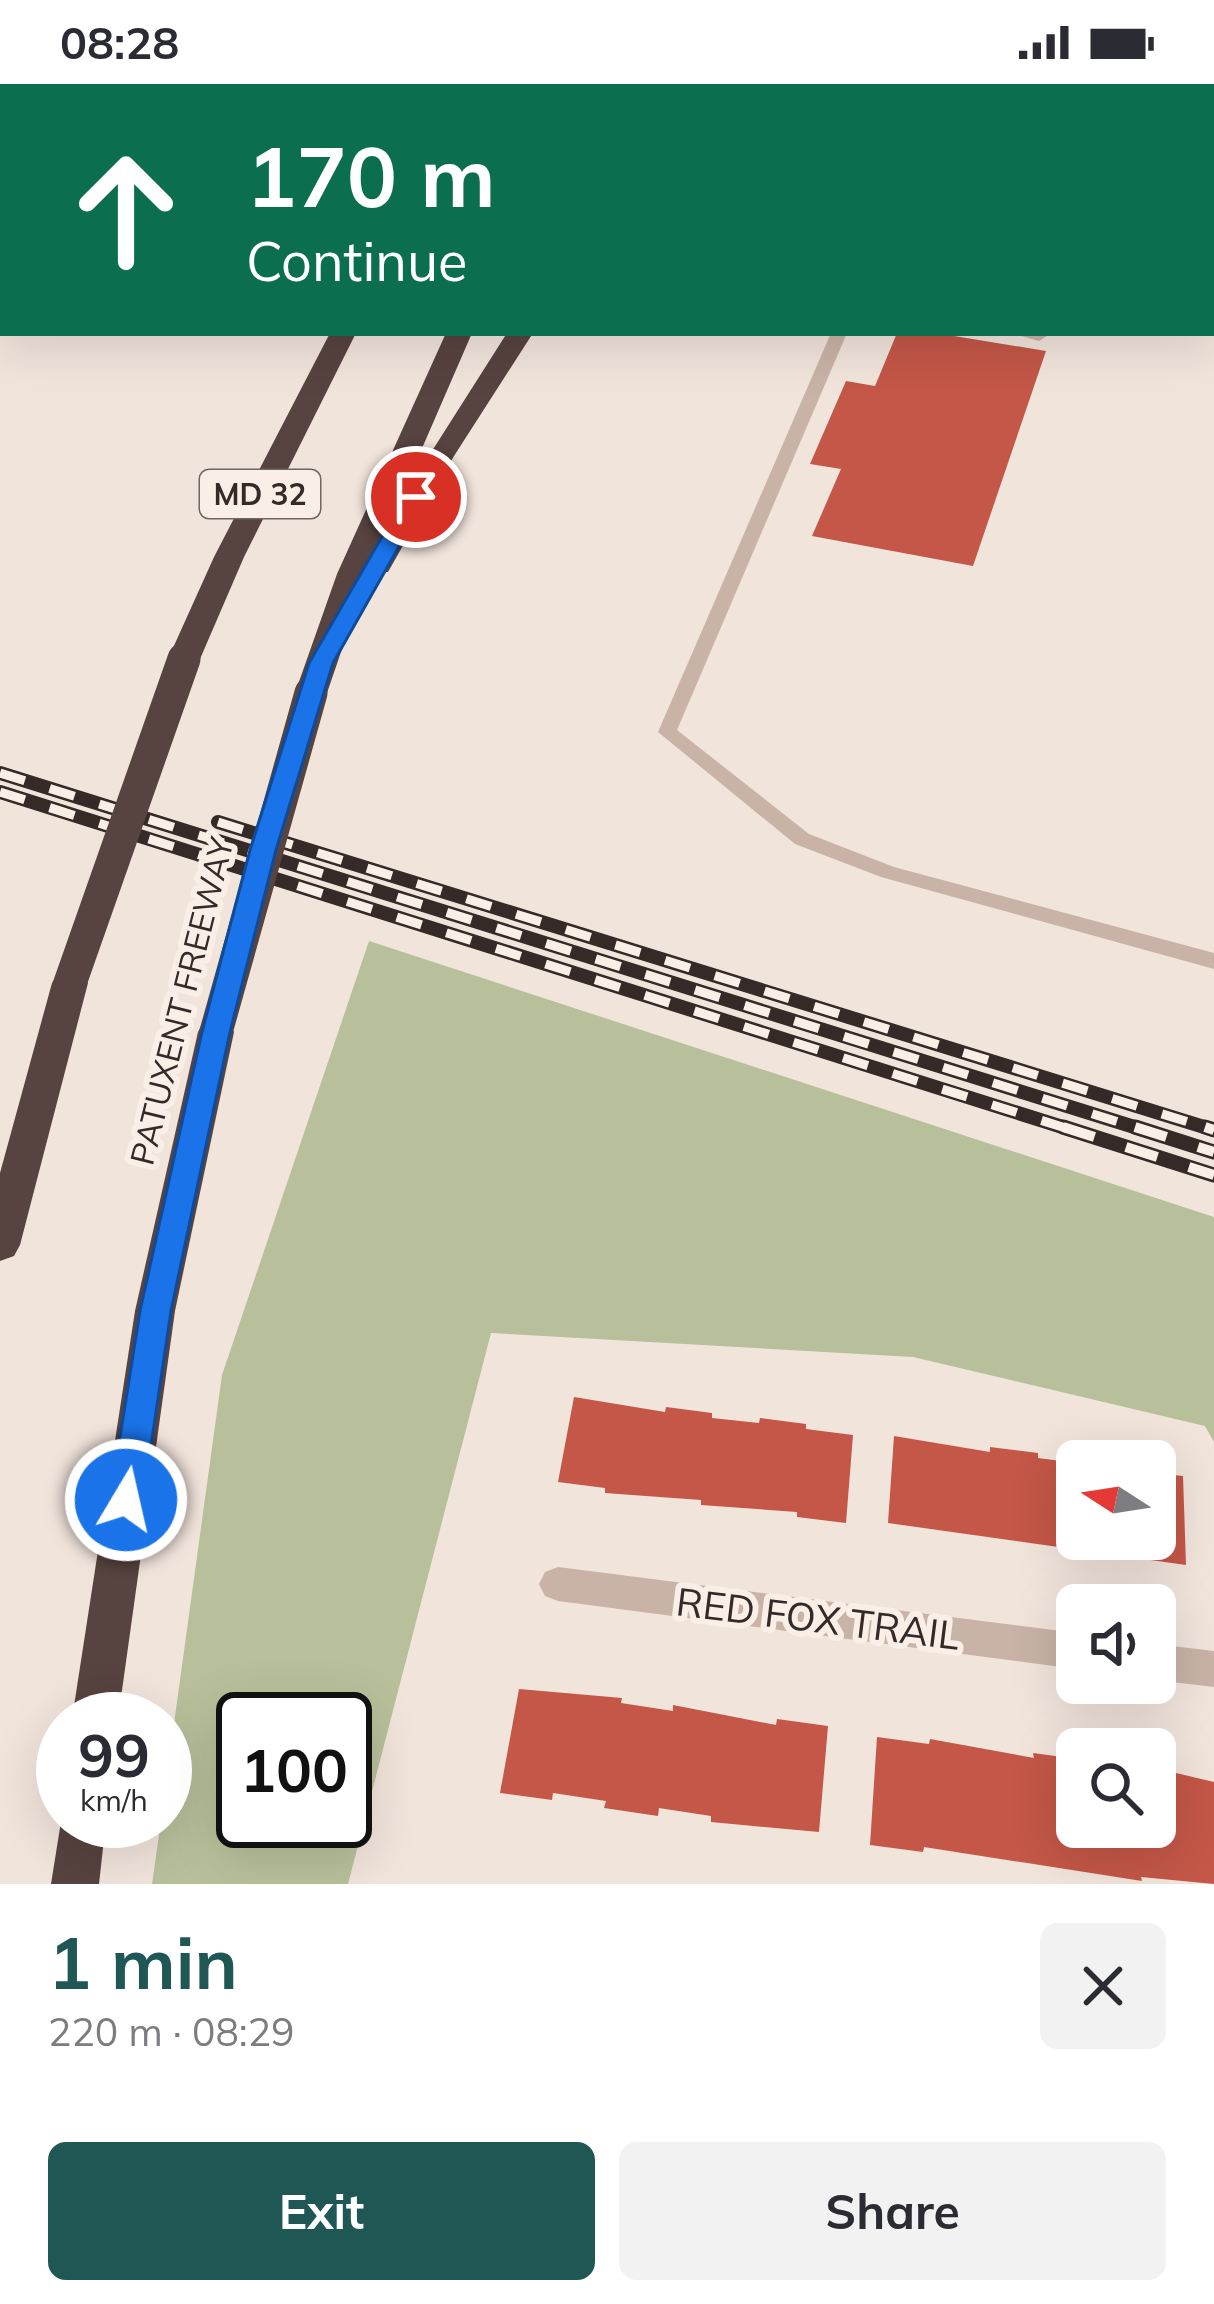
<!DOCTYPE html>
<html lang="en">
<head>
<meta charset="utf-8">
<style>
  body { margin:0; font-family:Mulish,sans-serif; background:#f2f2f3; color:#2b2b33; height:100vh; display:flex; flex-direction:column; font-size:45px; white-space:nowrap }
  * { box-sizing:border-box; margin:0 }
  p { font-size:39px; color:#7c7c81 }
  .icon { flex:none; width:66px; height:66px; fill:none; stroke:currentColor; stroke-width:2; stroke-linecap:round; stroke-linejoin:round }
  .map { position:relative; height:1800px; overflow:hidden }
  .panel { display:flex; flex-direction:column; background:#fff; flex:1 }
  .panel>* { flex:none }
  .guide { position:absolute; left:0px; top:0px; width:1215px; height:252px; box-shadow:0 12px 48px #0002; background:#0b6e4f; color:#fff; overflow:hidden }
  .needle { width:78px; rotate:282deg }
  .buttons { position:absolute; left:1056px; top:1356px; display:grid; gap:24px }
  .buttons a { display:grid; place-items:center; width:120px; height:120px; border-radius:18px; background:#fff; box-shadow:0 12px 48px #0002; font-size:60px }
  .speed { position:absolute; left:36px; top:1608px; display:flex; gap:24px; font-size:60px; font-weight:700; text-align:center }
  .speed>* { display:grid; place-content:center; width:156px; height:156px; border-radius:50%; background:#fff; box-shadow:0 12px 48px #0002; line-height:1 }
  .speed small { font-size:30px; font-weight:400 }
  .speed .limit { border:6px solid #111; border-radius:18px; background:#fff; color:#111 }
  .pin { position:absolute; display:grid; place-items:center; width:102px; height:102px; color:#fff; margin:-51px; border:6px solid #fff; border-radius:50%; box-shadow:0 3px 12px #0007 }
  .me { position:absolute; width:132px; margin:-66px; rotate:9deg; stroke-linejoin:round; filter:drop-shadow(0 0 9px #0008) }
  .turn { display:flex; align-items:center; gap:42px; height:252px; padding:0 48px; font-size:54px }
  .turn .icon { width:156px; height:156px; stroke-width:2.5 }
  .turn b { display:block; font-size:84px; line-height:102px }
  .round { display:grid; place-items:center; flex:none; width:126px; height:126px; border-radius:18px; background:#f2f2f3 }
  .headline { display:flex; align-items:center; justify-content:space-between; height:204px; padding:0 48px }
  h1 { font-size:72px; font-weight:700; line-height:90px; color:#1e5754 }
  .primary-button { display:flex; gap:24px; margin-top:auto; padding:24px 48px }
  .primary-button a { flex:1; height:138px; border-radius:18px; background:#1e5754; color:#fff; font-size:48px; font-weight:700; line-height:138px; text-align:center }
  .primary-button a+a { background:#f2f2f3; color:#2b2b33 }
  .status { display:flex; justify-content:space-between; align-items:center; height:84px; padding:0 60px; background:#fff; direction:ltr }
  .status svg { height:33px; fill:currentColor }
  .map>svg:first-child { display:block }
</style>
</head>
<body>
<div class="status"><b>08:28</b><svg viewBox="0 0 49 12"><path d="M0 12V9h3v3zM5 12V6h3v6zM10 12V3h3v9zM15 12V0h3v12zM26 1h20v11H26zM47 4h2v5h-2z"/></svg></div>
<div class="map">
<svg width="1214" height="1800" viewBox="0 0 1214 1800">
  <rect width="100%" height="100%" fill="#f1e4db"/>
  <!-- green -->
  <path fill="#b8c09b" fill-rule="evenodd" d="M369 857 1214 1133V1358L1205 1342 913 1273 491 1249 348 1800H152L161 1737H165V1705L222 1291ZM243 1635H345V1737H243Z"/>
  <!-- building -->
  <path fill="#c45747" d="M897 249H936L1046 267 973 482 812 452 841 385 810 380 846 297 875 302Z
    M574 1313 665 1328 666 1323 712 1329V1334L759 1339 760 1334 806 1340V1345L853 1351 846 1439 797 1433V1428L701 1421V1416L605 1409V1404L558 1398Z
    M894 1352 990 1368V1363L1038 1369V1374L1077 1379V1455H1155V1389L1183 1392 1186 1481 888 1439Z
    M519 1605 622 1614 621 1619 673 1627V1621L776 1641 777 1635 828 1642 819 1748 711 1738V1732L659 1724 658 1732 604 1724 606 1717 553 1709 552 1716 500 1709Z
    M877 1653 929 1660 930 1655 1034 1674 1033 1669 1077 1675V1743H1155V1684L1214 1698V1800L1141 1793 1142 1797 924 1763 923 1768 870 1761Z"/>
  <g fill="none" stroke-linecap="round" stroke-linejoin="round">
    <!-- lane -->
    <path fill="#c9b3a7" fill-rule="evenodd" d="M831 249H847L677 646 809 750 894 783 1214 869V885L881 793 795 760 658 648Z
      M1011 249H1045L1047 252 1039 257Z"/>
    <!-- street -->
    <path fill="#c9b3a7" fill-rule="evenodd" d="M0 0H20L3 3V8Z
      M558 1483 1077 1549V1585L558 1517 545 1512 539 1500 545 1488Z
      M1155 1560 1214 1567V1603L1155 1596Z"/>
    <!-- highway -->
    <path fill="#57433f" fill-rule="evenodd" d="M436 0H460L435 3Z
      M498 0H522L496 3Z
      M602 0H626L600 3Z
      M330 249H356L244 473 200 575 184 585 173 582 168 575 214 473Z
      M446 249H472L397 422 507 249H533L454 372 388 488 368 489 327 609 311 619 300 616 295 609 337 490Z
      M70 886 83 890 88 899 20 1161 14 1172 0 1177V1089L52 899 57 890Z
      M216 934 229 938 234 948 175 1227 118 1635H72L135 1227 198 948 203 938Z
      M63 1725V1737H106L99 1800H51Z"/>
    <!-- rail-far1 casing -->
    <g stroke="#362a28" stroke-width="14">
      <path id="rail-far1" d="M0 689 1144 1046
        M0 708 1072 1046
        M218 738 1214 1046"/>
    </g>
    <!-- rail casing -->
    <g stroke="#362a28" stroke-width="15">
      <path id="rail" d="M1063 1043 1214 1091
        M1135 1043 1214 1068
        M1205 1043 1214 1046"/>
    </g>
    <!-- rail-far1 -->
    <use href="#rail-far1" stroke="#f9efe7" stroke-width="9" stroke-dasharray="26" stroke-linecap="butt"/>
    <!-- rail -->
    <use href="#rail" stroke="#f9efe7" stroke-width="10" stroke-dasharray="33" stroke-linecap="butt"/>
    <!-- highway-bridge -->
    <path stroke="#57433f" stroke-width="33" d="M70 899 184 575
      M216 948 311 609"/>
  </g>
  <!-- route -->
  <path fill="#1a73e8" stroke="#114b97" stroke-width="3" d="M416 407 427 413 333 579 276 766 230 948 171 1227 143 1416 138 1426 126 1430 115 1426 110 1416 140 1227 202 948 250 766 309 579 405 413Z"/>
  <g text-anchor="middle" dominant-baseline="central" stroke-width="12" stroke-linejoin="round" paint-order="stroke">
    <!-- shield labels -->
    <rect fill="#f9efe7" stroke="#706561" stroke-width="3" x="200" y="386" width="120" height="48" rx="9"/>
    <g font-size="30" font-weight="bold" fill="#362a28">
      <text x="260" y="410">MD 32</text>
    </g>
    <!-- street labels -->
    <g font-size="33" fill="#362a28" stroke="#f9efe7">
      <text transform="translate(181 917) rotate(-76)">PATUXENT FREEWAY</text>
    </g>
    <!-- near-street labels -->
    <g font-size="39" fill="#362a28" stroke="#f9efe7">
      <text transform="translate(818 1534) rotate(7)">RED FOX TRAIL</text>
    </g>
  </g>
</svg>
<div class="buttons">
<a><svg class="needle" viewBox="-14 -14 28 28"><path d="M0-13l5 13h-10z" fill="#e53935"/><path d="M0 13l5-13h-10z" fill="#7c7c81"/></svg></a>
<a><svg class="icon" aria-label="sound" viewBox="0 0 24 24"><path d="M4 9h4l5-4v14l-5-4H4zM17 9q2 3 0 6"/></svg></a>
<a><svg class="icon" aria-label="search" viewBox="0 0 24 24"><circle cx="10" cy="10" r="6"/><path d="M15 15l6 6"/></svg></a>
</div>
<div class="speed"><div>99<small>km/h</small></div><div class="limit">100</div></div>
<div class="pin" style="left:416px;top:413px;background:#d93025"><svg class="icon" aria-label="arrive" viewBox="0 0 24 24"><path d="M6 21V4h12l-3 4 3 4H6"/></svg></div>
<svg class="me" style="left:126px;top:1416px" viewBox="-20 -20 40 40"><circle r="17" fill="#1a73e8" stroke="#fff" stroke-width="3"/><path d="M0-11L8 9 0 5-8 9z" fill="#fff"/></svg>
<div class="guide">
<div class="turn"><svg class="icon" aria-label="ahead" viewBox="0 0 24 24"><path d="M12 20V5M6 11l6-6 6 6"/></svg><div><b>170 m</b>Continue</div></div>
</div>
</div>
<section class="panel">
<div class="headline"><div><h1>1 min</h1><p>220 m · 08:29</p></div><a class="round"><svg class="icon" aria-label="close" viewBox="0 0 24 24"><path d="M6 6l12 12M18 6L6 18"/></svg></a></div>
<div class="primary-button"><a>Exit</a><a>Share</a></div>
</section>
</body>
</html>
